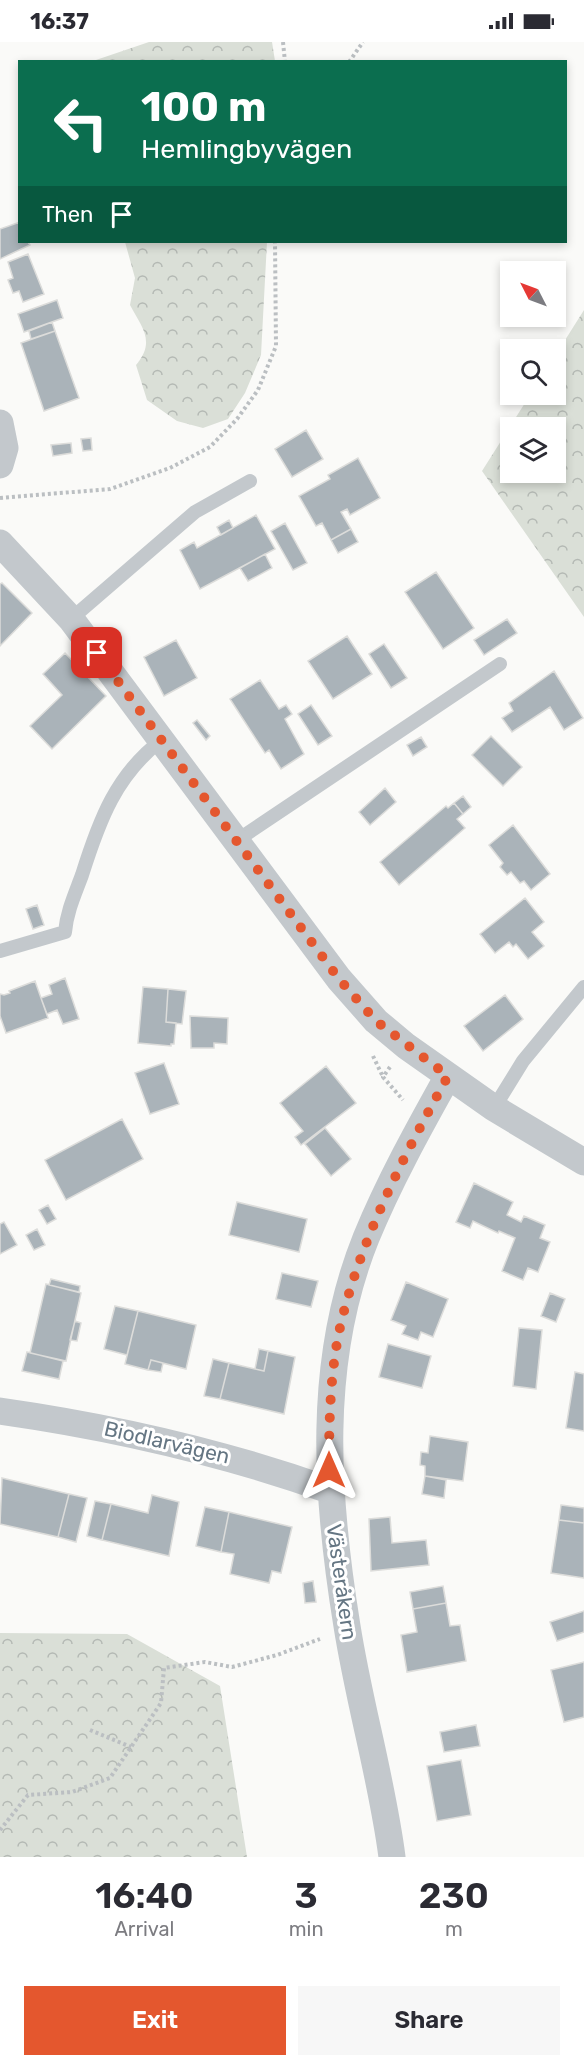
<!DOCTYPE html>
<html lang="en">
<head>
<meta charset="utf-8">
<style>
  body { margin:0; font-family:Rubik,sans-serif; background:#f7f7f7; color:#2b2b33; height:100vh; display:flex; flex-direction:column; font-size:22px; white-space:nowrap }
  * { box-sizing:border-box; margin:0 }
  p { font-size:20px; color:#7c7c81 }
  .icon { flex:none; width:33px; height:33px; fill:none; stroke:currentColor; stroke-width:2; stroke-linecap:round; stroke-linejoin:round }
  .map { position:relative; height:1815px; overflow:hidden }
  .sheet { display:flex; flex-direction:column; background:#fff; flex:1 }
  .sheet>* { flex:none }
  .banner { position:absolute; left:18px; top:18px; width:549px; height:183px; border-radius:0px; box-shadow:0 3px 9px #0003; background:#0b6e4f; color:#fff; overflow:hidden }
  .needle { width:39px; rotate:312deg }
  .buttons { position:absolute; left:500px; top:219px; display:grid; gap:12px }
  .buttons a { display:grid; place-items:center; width:66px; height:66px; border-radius:0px; background:#fff; box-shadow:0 3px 9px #0003; font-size:30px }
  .pin { position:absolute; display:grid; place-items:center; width:51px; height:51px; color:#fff; margin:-26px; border-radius:12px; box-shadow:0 3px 9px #0006 }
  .me { position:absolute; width:66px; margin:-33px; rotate:0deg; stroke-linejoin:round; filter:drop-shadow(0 0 4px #0008) }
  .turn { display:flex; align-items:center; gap:21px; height:126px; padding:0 24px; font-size:27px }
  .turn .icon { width:78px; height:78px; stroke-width:2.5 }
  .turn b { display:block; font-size:42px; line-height:51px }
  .then { display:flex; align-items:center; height:57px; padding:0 24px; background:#0003; gap:12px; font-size:22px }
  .eta { display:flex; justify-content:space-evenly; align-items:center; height:102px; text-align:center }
  .eta b { font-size:36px; font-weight:600; line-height:42px }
  .button { display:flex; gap:12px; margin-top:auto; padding:12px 24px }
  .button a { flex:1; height:69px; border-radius:0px; background:#e4572e; color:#fff; font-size:24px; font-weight:600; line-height:69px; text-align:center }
  .button a+a { background:#f7f7f7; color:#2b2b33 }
  .status { display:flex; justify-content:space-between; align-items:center; height:42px; padding:0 30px; background:#fff; direction:ltr }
  .status svg { height:16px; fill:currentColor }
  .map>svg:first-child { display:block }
</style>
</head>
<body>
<div class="status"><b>16:37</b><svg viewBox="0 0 49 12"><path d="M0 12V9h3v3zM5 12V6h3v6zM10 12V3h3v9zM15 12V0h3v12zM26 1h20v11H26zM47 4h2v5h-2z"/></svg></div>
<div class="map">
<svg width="584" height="1815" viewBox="0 0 584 1815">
  <defs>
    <pattern id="forest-crowns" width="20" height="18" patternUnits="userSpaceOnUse" patternTransform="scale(1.5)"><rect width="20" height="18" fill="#dadfd7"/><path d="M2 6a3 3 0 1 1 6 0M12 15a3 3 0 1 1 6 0" fill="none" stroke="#b4b9b4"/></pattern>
  </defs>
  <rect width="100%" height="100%" fill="#fafaf8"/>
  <!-- forest -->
  <path fill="url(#forest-crowns)" fill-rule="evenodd" d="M149 0H272L275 19H93Z
    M125 200H267L261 313 245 351 228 377 203 386 177 379 147 358 136 323C156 299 142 286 130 263L135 236Z
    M584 268V575L482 429 530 353 555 352V314ZM510 386H555V430H510Z
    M0 1591 127 1592 220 1644 247 1815H0Z"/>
  <!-- building -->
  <path fill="#aab3b9" stroke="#dcdcda" stroke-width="1.5" d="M20 180V200H28L30 203 0 217V187Z
    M28 212 44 252 23 260 19 249 13 251 8 238 13 236 8 220Z
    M57 258 63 276 24 290 18 272Z
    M52 280 55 289 31 297 29 289Z
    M55 289 79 356 44 369 21 301Z
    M306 388 323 417 292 435 275 407Z
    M91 396 92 408 83 409 81 397Z
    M71 401 72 411 53 414 51 403Z
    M358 416 380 456 350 473 347 467 341 470 351 487 331 498 322 481 316 484 299 454 330 437 328 433Z
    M256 473 275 507 200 547 180 508 194 500 197 506Z
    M229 478 233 486 221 493 217 485Z
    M285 481 307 521 293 528 271 489Z
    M351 487 358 500 338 511 331 498Z
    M265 512 272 526 248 539 240 526Z
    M436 530 474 586 443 607 405 550Z
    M2 541 32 571 0 604V542Z
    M507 577 517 591 484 613 474 598Z
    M347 594 372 632 333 657 308 619Z
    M176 598 197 636 164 654 144 615Z
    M384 602 407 636 391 646 369 612Z
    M65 611 106 654 52 707 30 684 62 653 43 632Z
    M554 629 583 676 564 688 550 665 512 690 502 676 513 669 509 661Z
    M260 638 279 667 286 663 292 672 285 677 304 712 281 727 269 708 265 711 230 657Z
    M311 663 332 694 318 703 298 672Z
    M197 678 210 694 206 698 193 681Z
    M491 694 522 725 503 744 472 713Z
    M421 695 427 705 413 714 407 703Z
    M385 746 396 760 370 783 359 770Z
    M463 754 471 765 463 772 454 761Z
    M454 761 463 772 457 777 465 786 399 843 380 820 446 764 448 766Z
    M513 783 550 832 531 848 524 839 520 841 511 830 507 833 500 825 503 821 489 803Z
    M525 856 544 880 532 890 544 904 528 917 516 902 513 905 509 900 495 911 480 892Z
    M37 863 44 883 33 887 26 867Z
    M65 936 79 977 63 982 57 968 47 972 41 956 52 952 49 943Z
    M35 939 48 976 6 991 0 974V952L4 953 10 951 9 949Z
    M143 945 168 947 166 980 176 981 174 1002H171V1004L138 1001Z
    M168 947 186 949 182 982 166 980Z
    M505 953 523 977 483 1009 464 984Z
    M190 974 228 976 227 1002 214 1001V1006H191Z
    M164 1021 179 1062 150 1072 135 1031Z
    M326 1024 356 1061 301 1103 295 1095 303 1089 280 1061Z
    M122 1077 143 1117 66 1158 45 1118Z
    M325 1086 351 1117 331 1134 305 1102Z
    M474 1141 513 1160 507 1173 521 1180 524 1174 545 1183 540 1196 550 1200 538 1230 528 1226 523 1238 502 1229 515 1196 499 1189 498 1191 473 1179 470 1186 456 1180Z
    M237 1160 307 1177 299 1210 229 1193Z
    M48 1163 56 1177 47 1182 39 1168Z
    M4 1180 17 1203 0 1212V1182Z
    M37 1187 45 1203 34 1208 26 1193Z
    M282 1231 318 1239 311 1265 276 1257Z
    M51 1237 80 1244 79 1250 49 1243Z
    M406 1240 448 1257 433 1295 421 1290 418 1298 402 1292 406 1284 391 1278Z
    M46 1242 81 1251 66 1319 30 1311Z
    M550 1251 565 1257 556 1280 541 1274Z
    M115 1264 138 1269 127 1313 104 1307Z
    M138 1269 196 1283 186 1327 151 1318 148 1328 125 1322Z
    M75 1279 81 1281 77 1299 70 1298Z
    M519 1286 542 1288 536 1347 513 1344Z
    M388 1302 431 1314 422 1346 379 1335Z
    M259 1307 268 1309 264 1329 255 1327Z
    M268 1309 295 1315 284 1372 220 1357 229 1321 264 1329Z
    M27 1310 63 1319 59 1337 22 1329Z
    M213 1317 229 1321 220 1357 204 1354Z
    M151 1318 163 1321 161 1330 148 1328Z
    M575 1330 584 1332V1389L566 1386Z
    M430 1394 468 1400 463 1439 425 1434V1424L420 1423 421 1410 428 1411Z
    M425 1434 446 1438 444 1456 422 1452Z
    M2 1436 69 1452 58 1495 0 1482Z
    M69 1452 87 1456 76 1500 58 1495Z
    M152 1453 179 1460 169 1514 102 1498 111 1462 148 1471Z
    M95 1459 111 1462 102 1498 87 1494Z
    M561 1463 584 1466V1481L559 1478Z
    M205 1465 229 1470 221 1510 196 1504Z
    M229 1470 292 1485 281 1531 272 1529 269 1541 230 1532 234 1512 221 1510Z
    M390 1475 392 1501 426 1498 429 1523 371 1529 369 1477Z
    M559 1478 584 1481V1536L551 1531Z
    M313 1539 316 1560 305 1561 303 1541Z
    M443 1544 446 1561 413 1567 410 1550Z
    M446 1561 450 1584 460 1583 466 1619 407 1630 401 1593 417 1590 413 1567Z
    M584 1569V1590L557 1599 550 1580Z
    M584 1620V1675L564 1680 551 1628Z
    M476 1683 480 1704 444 1710 440 1690Z
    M461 1718 471 1773 437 1779 427 1724Z"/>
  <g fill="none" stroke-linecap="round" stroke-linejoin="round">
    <!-- path -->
    <path stroke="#bbbfc2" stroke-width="4" stroke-dasharray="3 3" stroke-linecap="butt" d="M283 0 285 20
      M349 20 363 0
      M0 456 110 447 170 426 210 405 237 377 258 348 276 304 275 200
      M373 1014 383 1035
      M390 1025 383 1035 403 1058
      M90 1688 131 1705
      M0 1788 28 1753 72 1750 110 1736 161 1661 164 1626 205 1620 232 1625 277 1613 320 1597"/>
    <!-- service -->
    <path stroke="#c3c8cc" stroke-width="14" d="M71 577 195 470 250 439
      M236 799 500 622
      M0 909 65 890C67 869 75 852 82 833 99 779 116 732 163 697
      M494 1066 523 1019 584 945"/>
    <!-- minor -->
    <path stroke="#c3c8cc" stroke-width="27" d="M0 381 5 406 0 423
      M0 501 71 577 339 937 376 979 406 1004 494 1066 584 1120
      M0 1369C113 1385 222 1410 329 1448
      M392 1815C382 1737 359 1661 347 1584 326 1455 316 1320 366 1196 389 1140 419 1086 448 1034"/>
  </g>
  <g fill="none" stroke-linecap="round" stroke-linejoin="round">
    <!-- route -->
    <path stroke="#e4572e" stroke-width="10" stroke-dasharray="0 18" d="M97 611 339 937 376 979 448 1034C406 1110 365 1188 343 1273 330 1323 329 1377 329 1428"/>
  </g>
  <g text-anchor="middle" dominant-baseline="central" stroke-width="6" stroke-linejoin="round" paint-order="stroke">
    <!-- street labels -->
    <g font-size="21" fill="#657683" stroke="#fff">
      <text transform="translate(167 1400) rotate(13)">Biodlarvägen</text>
      <text transform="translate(342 1540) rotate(82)">Västeråkern</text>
    </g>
  </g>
</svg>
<div class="buttons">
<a><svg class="needle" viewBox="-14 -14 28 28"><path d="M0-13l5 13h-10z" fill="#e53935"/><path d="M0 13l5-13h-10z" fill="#7c7c81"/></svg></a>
<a><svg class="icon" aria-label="search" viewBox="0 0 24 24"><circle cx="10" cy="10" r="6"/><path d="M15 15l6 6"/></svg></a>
<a><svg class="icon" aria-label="layers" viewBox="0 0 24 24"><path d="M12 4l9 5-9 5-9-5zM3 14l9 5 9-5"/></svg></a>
</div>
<div class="pin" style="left:97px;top:611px;background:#d93025"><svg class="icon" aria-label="arrive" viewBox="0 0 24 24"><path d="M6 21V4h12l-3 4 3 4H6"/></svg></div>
<svg class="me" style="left:329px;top:1428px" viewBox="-20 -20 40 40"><path d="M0-17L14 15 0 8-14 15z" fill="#e4572e" stroke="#fff" stroke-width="4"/></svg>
<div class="banner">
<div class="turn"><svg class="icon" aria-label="left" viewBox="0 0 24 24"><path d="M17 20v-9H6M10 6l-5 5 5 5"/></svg><div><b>100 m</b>Hemlingbyvägen</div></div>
<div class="then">Then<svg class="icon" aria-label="arrive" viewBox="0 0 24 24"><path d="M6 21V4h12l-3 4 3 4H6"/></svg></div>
</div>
</div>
<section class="sheet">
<div class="eta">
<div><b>16:40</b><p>Arrival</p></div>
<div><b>3</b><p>min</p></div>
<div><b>230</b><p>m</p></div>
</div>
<div class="button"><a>Exit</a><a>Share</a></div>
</section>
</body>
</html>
